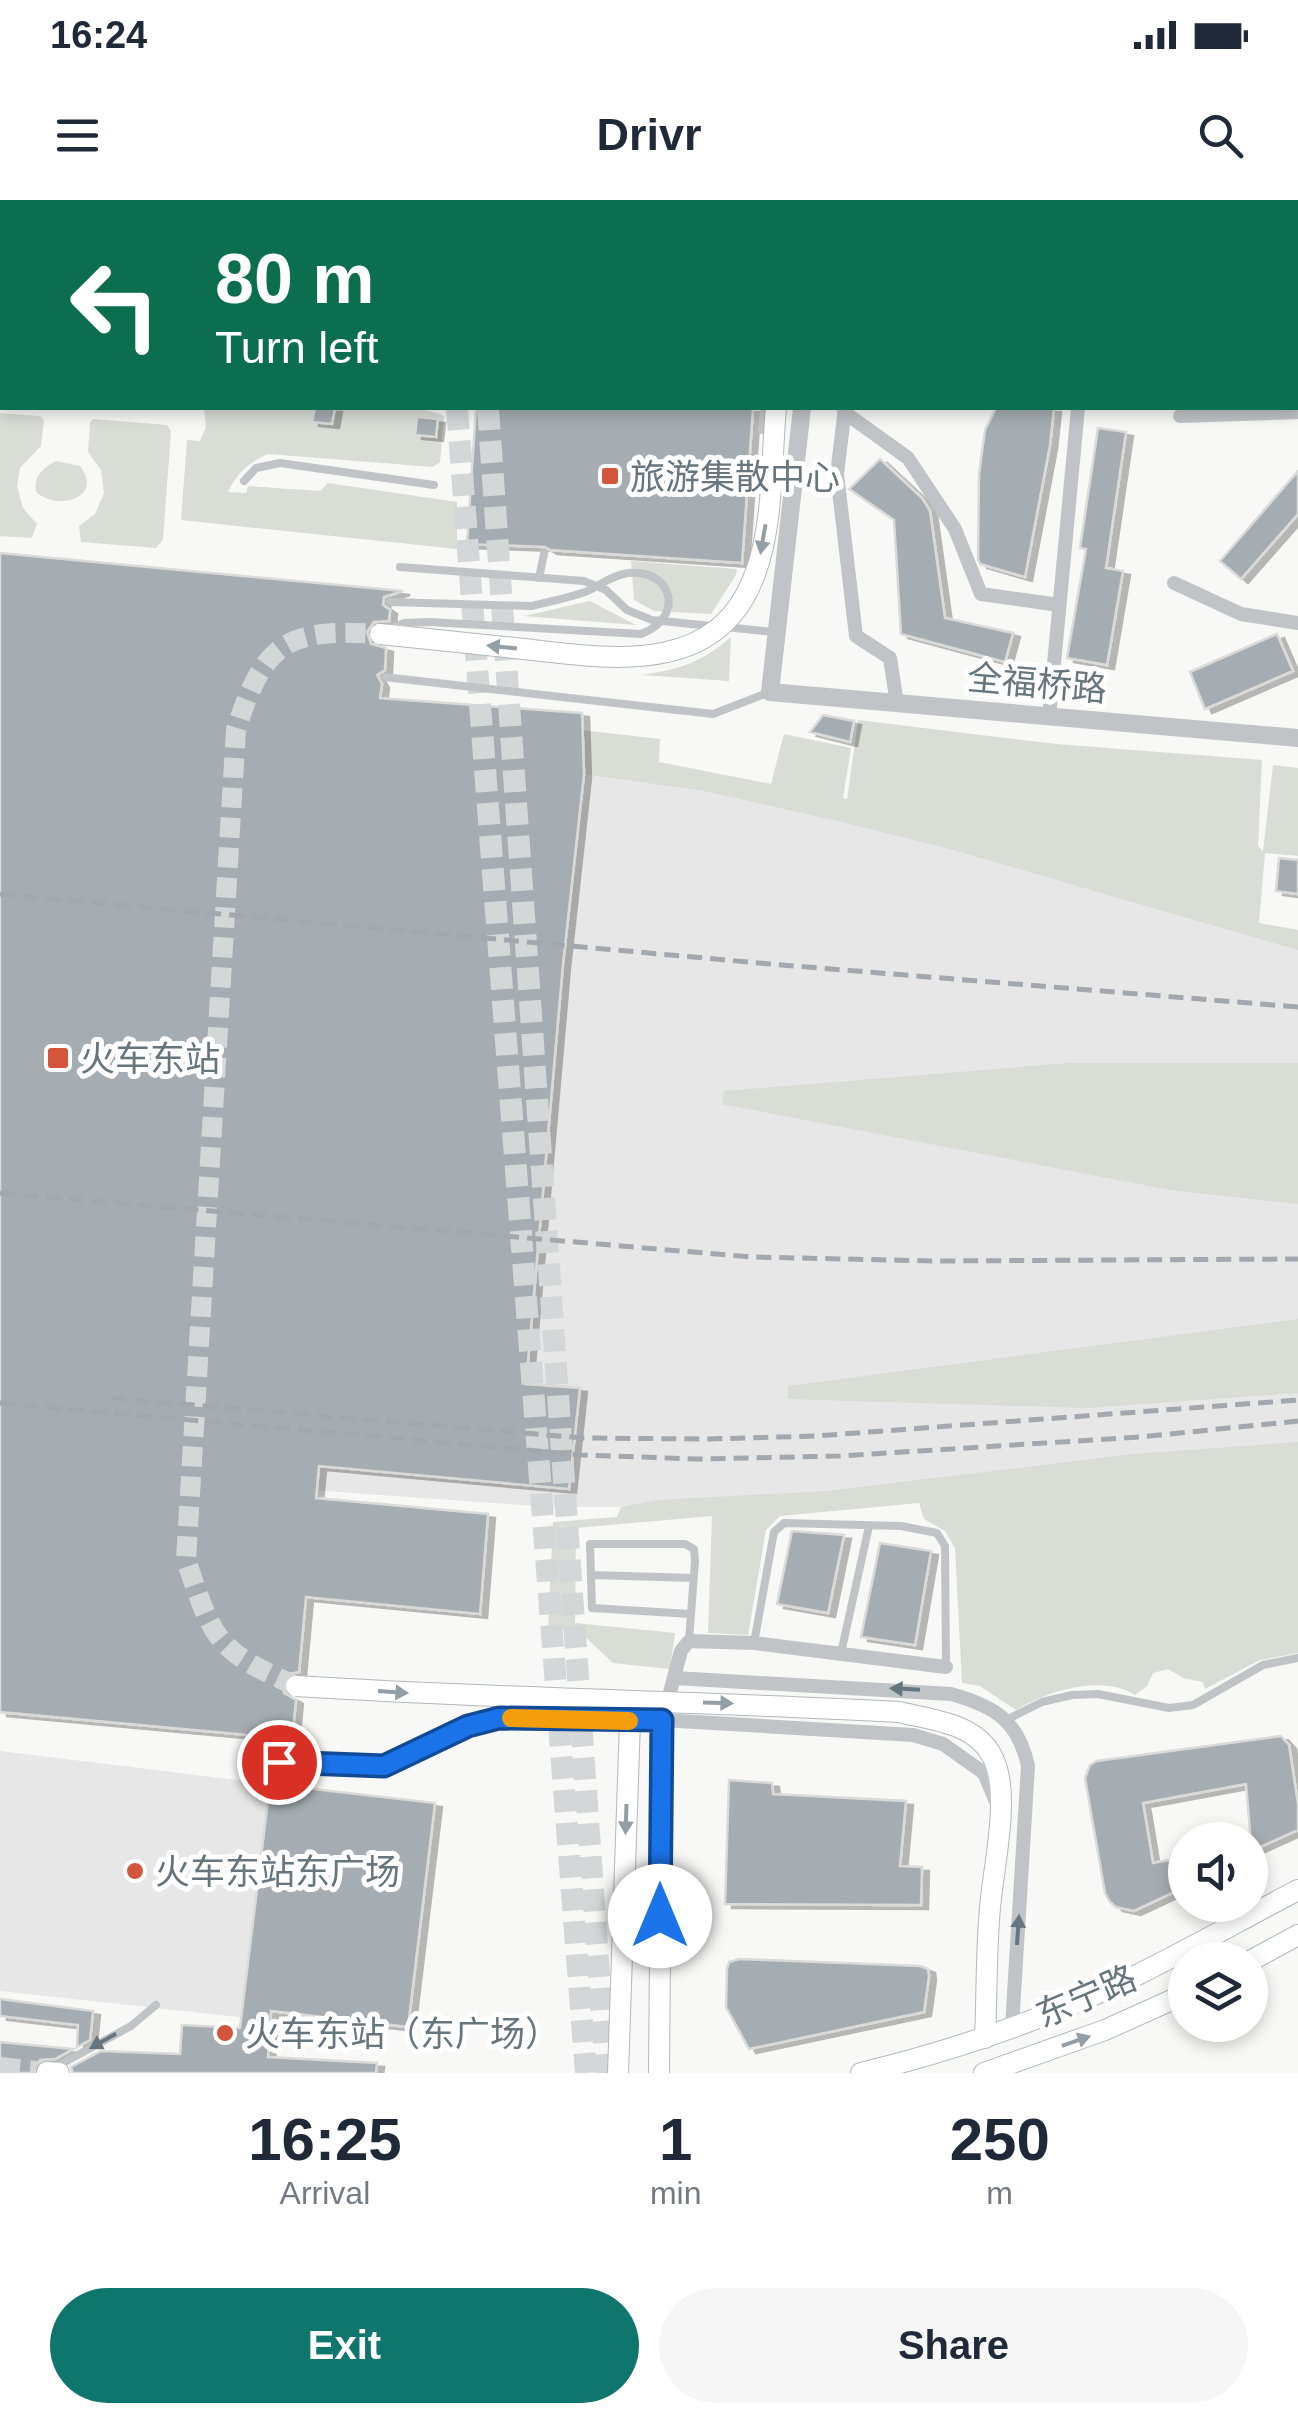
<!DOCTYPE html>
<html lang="en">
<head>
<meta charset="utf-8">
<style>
  body { margin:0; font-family:Helvetica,"Noto Sans SC",sans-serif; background:#f6f6f7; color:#1f2937; height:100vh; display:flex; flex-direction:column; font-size:38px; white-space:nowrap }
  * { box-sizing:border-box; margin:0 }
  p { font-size:32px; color:#747a83 }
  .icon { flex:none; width:55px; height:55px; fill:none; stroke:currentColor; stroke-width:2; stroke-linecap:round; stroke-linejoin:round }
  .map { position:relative; height:1873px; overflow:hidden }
  .details { display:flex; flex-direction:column; background:#fff; flex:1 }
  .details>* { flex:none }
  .top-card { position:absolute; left:0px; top:0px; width:1300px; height:210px; box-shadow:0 5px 15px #0003; background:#0b6e4f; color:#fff; overflow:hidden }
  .fabs { position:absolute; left:1168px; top:1622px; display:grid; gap:20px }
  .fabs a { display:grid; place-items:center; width:100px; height:100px; border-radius:50%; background:#fff; box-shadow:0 5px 15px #0003; font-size:50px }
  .pin { position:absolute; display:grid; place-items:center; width:85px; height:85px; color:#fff; margin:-42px; border:5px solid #fff; border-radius:50%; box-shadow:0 2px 10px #0007 }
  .me { position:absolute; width:110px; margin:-55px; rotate:0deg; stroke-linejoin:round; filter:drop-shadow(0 0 8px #0008) }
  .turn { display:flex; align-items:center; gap:35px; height:210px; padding:0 50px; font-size:45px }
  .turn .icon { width:130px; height:130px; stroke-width:2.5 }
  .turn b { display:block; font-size:70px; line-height:85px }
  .eta { display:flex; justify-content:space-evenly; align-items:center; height:170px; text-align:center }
  .eta b { font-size:60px; font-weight:600; line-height:70px }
  .button { display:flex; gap:20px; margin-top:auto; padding:20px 50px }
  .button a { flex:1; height:115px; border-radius:60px; background:#0f766e; color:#fff; font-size:40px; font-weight:600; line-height:115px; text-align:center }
  .button a+a { background:#f6f6f7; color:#1f2937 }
  .status { display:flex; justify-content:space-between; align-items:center; height:70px; padding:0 50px; background:#fff; direction:ltr }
  .status svg { height:28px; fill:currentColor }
  header { display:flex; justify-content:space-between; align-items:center; height:130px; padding:0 50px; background:#fff; font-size:45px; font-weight:600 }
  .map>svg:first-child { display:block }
</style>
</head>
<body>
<div class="status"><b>16:24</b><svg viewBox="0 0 49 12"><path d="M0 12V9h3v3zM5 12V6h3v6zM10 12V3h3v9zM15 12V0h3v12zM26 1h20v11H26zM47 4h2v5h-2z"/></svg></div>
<header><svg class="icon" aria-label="menu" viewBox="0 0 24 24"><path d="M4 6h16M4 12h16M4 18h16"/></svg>Drivr<svg class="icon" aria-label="search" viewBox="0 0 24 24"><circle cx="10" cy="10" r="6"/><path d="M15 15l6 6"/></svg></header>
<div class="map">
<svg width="1298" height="1873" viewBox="0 0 1298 1873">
  <defs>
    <filter id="shadow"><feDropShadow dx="7" dy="4" stdDeviation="0" flood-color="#0004"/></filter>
  </defs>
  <rect width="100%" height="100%" fill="#f8f8f6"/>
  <!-- built -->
  <path fill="#e6e7e6" d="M0 492 585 544 658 562 843 598 1259 724 1298 730V1262L621 1307H549L0 1268Z
    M0 1551 270 1584 248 1818 0 1791Z"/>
  <!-- green -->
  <path fill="#d9ddd6" d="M207 208C253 208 411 198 444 216L440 262 433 267 268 254C249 262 237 273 228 292L246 293 248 286 320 291 328 283 457 302V349L181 320 187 240 200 241 206 227 204 209Z
    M0 213 40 216 44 220 41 246 20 268 17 286 23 308 37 324 32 338 0 336Z
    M93 219 167 225 171 231 163 340 156 348 81 342 79 326 95 314 104 293 101 270 88 252 90 223Z
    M56 261 80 266C104 297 59 312 36 292 33 276 43 268 56 261Z
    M631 361 737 369 736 375 711 414 654 411 634 400Z
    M590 401 636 425 524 416Z
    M731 437 729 481 642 475C680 469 701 463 731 437Z
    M858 520 1056 544 1262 560 1258 646 1263 651 1273 565 1298 568V656L1265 653 1259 723 1298 730V750L953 650 842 622 704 591 584 574 585 544 581 530 660 539 659 562 771 584 784 534 851 548 843 598 847 600Z
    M1069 863H1298V1004L1170 990 722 904 724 891Z
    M1298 1119V1193L1087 1208 788 1199V1186Z
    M1298 1242V1453L1260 1460 1205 1489 1203 1482 1183 1478 1168 1469 1153 1473 1147 1486 1135 1495C1101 1474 1048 1491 1016 1510L980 1486 962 1483 955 1348 945 1331 924 1319 919 1303 780 1316 766 1330 748 1435 708 1433 712 1316 576 1328 575 1423 675 1433 670 1469 613 1463 580 1432 548 1428 553 1322 617 1317 621 1307 658 1300 827 1291 1133 1254Z"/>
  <!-- building -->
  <path fill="#a5adb2" stroke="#dadad8" stroke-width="2.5" filter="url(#shadow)" d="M315 208H335L332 224 312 222Z
    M476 208H753L742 363 550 350 545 347 467 344Z
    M996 208H1054L1050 245 1025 377 980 364 978 359 979 274 985 230Z
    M417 217 438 219 436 237 415 235Z
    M1098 228 1126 232 1106 368 1123 371 1107 465 1067 458 1086 349 1080 348Z
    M880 259 922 298 930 311 945 418 1013 433 1005 462 901 434 894 320 849 289Z
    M1298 271V314L1241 379 1220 361Z
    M0 353 403 391 384 397 383 405 390 410 389 421 374 422 367 432 371 444 386 448 385 470 377 475 382 484 380 498 582 513 584 574 563 764 526 1184 580 1188 569 1289 319 1266 316 1298 488 1314 480 1414 306 1397 299 1472 289 1474 282 1484 284 1493 296 1500 292 1539 0 1512Z
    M1277 434 1293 471 1205 509 1190 472Z
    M823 515 854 521 850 542 810 532Z
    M1279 658 1298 660V694L1276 691Z
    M792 1331 844 1335 828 1413 777 1404Z
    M880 1343 931 1351 915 1445 861 1437Z
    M1281 1536 1289 1545 1298 1604V1630L1258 1648 1251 1643 1246 1584 1143 1603 1153 1663 1185 1657V1687L1134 1711 1116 1707 1110 1702 1105 1693 1085 1578 1090 1565 1097 1561Z
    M729 1580 772 1583 773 1594 906 1601 900 1666 922 1667 921 1705 725 1704Z
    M270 1584 435 1603 408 1827 271 1811 268 1857 377 1863 376 1873H73L71 1867 101 1851 180 1854 182 1825 240 1828Z
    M739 1759 920 1766 928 1769 929 1776 924 1812 749 1849 726 1807 727 1768 729 1762Z
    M0 1799 93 1811 90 1840 77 1847 78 1825 0 1816Z
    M0 1842 73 1849 55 1859 40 1860 34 1873H0Z"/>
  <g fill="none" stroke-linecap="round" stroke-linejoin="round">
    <!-- secondary-tunnel -->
    <path stroke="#d4d7d8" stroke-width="20" stroke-dasharray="20 10" stroke-linecap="butt" d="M296 1486C216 1450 214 1442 186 1360L236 530C264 441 288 428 380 434
      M0 1867 47 1872"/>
    <!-- primary-tunnel -->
    <path stroke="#d4d7d8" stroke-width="22" stroke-dasharray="22 11" stroke-linecap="butt" d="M441 0 442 2
      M475 2V0
      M457 208 586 1873
      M488 208 606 1873"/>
    <!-- secondary casing -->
    <g stroke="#b2b8bc" stroke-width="22">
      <path id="secondary" d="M850 0 880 2
        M1244 0 1269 2
        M791 2V0
        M899 1512C932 1520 975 1523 992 1556 1012 1593 993 1667 990 1708 986 1751 987 1795 985 1838
        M1250 1761 1298 1735
        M47 1872 59 1873
        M618 1873 630 1521
        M659 1873 662 1520
        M861 1873C956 1850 1048 1818 1135 1776 1190 1749 1244 1718 1298 1690
        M984 1873 1105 1830 1185 1794"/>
    </g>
    <!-- service -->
    <path stroke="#c0c4c7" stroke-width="8" d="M464 2V0
      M762 230 764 208
      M244 281 256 268 280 263 434 285
      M400 367 584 381 606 390 627 410 652 420 711 426
      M539 378 544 354
      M390 402 531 406
      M725 427 775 432
      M384 477 713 514 770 492
      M591 1375 694 1378
      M689 1441 695 1361 694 1349 685 1344H590L592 1408 691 1414
      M754 1443 774 1332 784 1323 901 1326 937 1333 945 1346 946 1467
      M841 1453 869 1326
      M1006 1520 1042 1502 1072 1495 1098 1494 1169 1508 1193 1505 1263 1465 1298 1458
      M279 1562 384 1566 468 1526 499 1517 630 1521
      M54 1868 131 1826 156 1805"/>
    <!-- minor -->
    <path stroke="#c0c4c7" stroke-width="14" d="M845 208 837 274 856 436 890 458 897 504
      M844 212 908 258 955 329 981 394 1059 405
      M1180 216 1298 212
      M1174 383 1241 414 1298 423
      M1049 517 1078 208
      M675 1478 951 1494C994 1506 1018 1520 1028 1566L1012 1827
      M666 1507 681 1451 689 1441 754 1443 946 1467
      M630 1521 662 1520 913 1535 943 1544 984 1573 997 1604"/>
    <!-- tertiary -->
    <path stroke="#c0c4c7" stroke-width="18" d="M826 2V0
      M802 208 770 492 1298 538"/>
    <!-- secondary -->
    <use href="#secondary" stroke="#fff" stroke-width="20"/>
    <!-- rail -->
    <path stroke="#a2a8ad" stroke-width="5" stroke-dasharray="15 8" stroke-linecap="butt" d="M0 694 770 764 1298 807
      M0 993 751 1057 935 1061 1298 1059
      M111 1198 583 1238 708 1239 816 1236 1298 1200
      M0 1203 582 1255 697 1259 840 1256 1140 1237 1298 1221"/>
    <!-- secondary-bridge casing -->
    <g stroke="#b2b8bc" stroke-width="22" stroke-linecap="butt">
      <path id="secondary-bridge" d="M380 434C428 439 476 444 524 449 610 459 718 477 755 374 774 323 771 261 776 208
        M296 1486C497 1499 698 1501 899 1512"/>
    </g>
    <!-- service-bridge -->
    <path stroke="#c0c4c7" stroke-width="8" d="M389 429 404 423 429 422 641 434C686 417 672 368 628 373 612 375 599 386 585 392 568 398 548 402 531 406"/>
    <!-- secondary-bridge -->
    <use href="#secondary-bridge" stroke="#fff" stroke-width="20"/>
  </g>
  <!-- one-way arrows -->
  <defs><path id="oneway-solid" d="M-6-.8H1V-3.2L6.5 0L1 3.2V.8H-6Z" transform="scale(2.5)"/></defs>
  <g fill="#949ea5">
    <use href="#oneway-solid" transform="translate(763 339) rotate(100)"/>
    <use href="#oneway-solid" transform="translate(502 447) rotate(-174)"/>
    <use href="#oneway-solid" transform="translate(393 1492) rotate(4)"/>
    <use href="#oneway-solid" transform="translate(718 1503) rotate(2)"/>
    <use href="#oneway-solid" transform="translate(626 1619) rotate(92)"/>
    <use href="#oneway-solid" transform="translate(1076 1841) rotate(-19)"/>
  </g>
  <g fill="#66757e">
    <use href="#oneway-solid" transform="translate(905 1489) rotate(-177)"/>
    <use href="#oneway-solid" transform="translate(1018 1730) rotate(-86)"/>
    <use href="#oneway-solid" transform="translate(103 1841) rotate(151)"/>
  </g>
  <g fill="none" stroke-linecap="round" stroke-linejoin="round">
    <!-- route casing -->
    <g stroke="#114b97" stroke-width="25">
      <path id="route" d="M279 1562 384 1566 468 1526 499 1518 662 1520 660 1716"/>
    </g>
    <!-- route -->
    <use href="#route" stroke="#1a73e8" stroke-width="18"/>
    <!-- slow -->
    <path stroke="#f59e0b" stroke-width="18" d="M511 1518 629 1521"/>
  </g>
  <!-- markers -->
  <g fill="#d2553c" stroke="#fff" stroke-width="4">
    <rect x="600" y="266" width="20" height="20" rx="5"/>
    <rect x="46" y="846" width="24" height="24" rx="5"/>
    <circle cx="135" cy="1671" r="10"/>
    <circle cx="225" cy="1833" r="10"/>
  </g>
  <g text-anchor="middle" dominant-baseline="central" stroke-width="10" stroke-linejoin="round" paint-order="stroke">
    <!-- poi labels -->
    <g font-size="35" fill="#66757e" stroke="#fff" text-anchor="start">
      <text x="630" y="276">旅游集散中心</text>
      <text x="80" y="858">火车东站</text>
      <text x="155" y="1671">火车东站东广场</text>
      <text x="245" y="1833">火车东站（东广场）</text>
    </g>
    <!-- street labels -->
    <g font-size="35" fill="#66757e" stroke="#fff">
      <text transform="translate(1037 483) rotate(5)">全福桥路</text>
      <text transform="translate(1086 1796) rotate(-23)">东宁路</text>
    </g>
  </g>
</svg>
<div class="fabs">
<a><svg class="icon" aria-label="sound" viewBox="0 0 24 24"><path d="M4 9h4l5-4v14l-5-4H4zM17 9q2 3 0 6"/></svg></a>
<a><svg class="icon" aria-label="layers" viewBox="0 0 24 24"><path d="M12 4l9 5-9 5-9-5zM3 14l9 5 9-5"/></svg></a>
</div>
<div class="pin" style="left:279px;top:1562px;background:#d93025"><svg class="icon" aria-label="arrive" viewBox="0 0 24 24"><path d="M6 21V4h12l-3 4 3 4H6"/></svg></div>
<svg class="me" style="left:660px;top:1716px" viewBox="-20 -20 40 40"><circle r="19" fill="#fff"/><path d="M0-13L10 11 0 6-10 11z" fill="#1a73e8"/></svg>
<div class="top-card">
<div class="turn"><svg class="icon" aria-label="left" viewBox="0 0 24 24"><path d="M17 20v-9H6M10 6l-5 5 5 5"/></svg><div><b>80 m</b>Turn left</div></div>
</div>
</div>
<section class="details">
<div class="eta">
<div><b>16:25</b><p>Arrival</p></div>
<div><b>1</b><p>min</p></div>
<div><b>250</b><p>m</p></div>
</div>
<div class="button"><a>Exit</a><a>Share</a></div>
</section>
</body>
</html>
